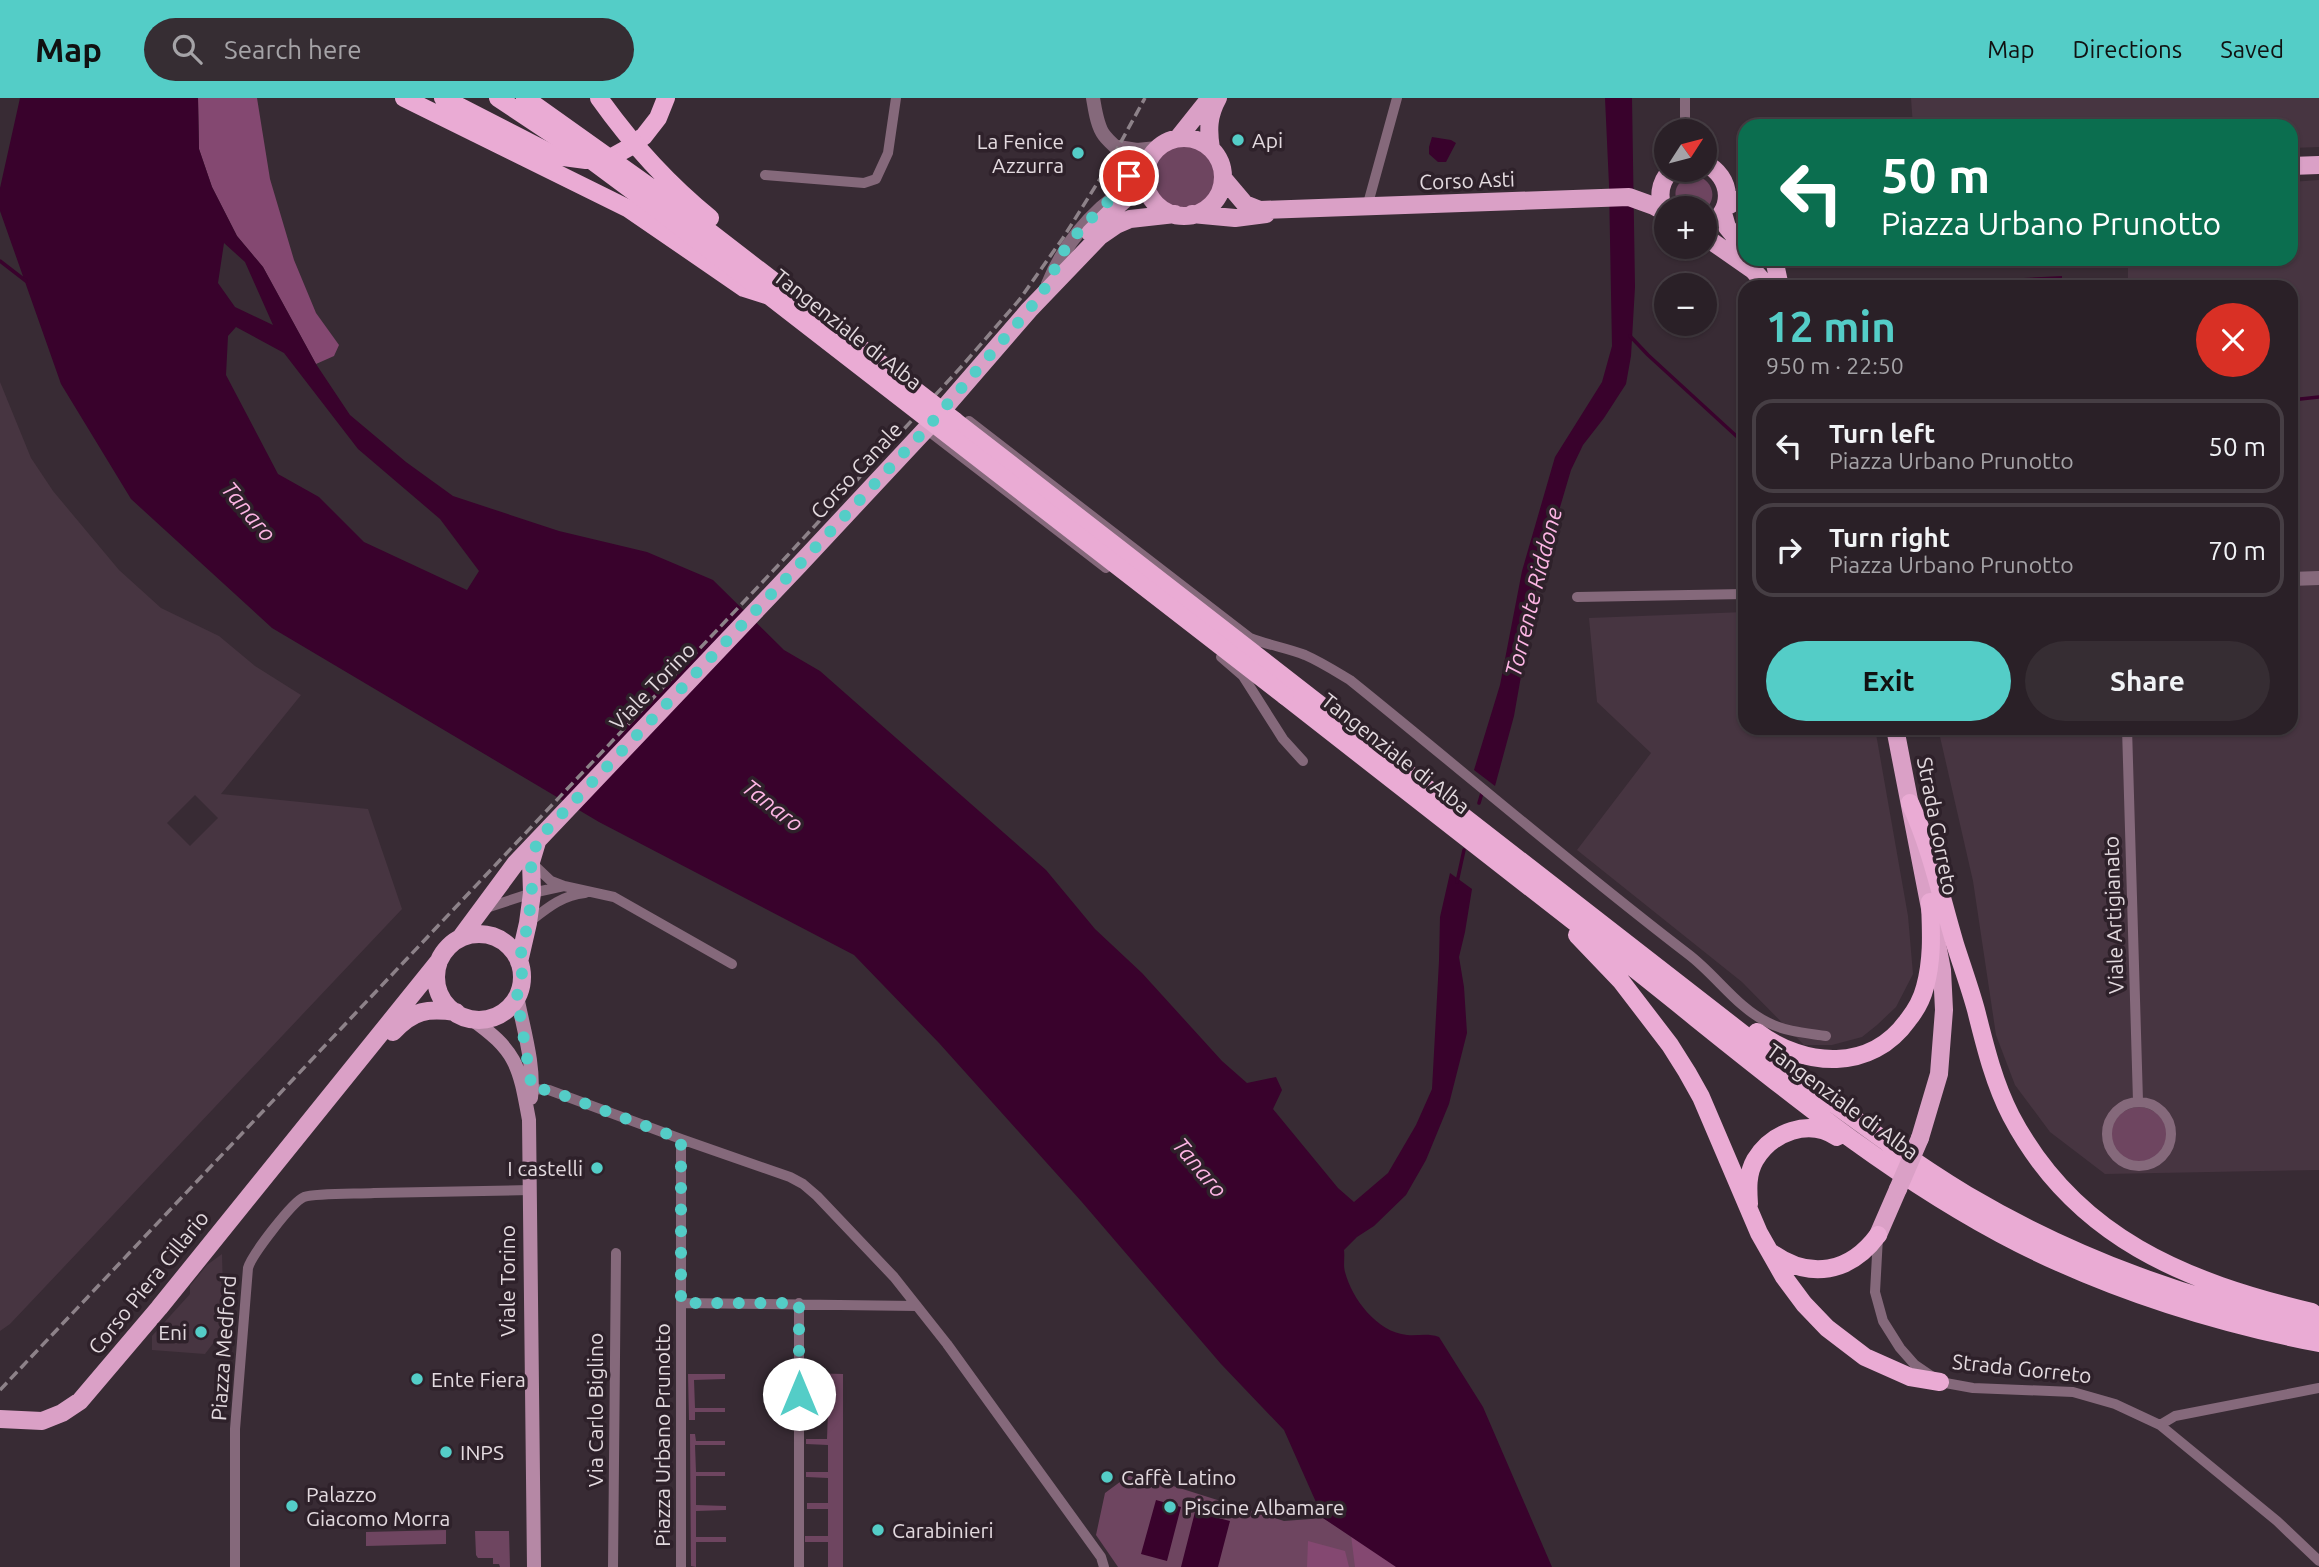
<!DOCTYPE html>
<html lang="en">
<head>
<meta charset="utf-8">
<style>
  body { margin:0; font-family:Ubuntu,sans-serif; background:#362d33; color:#f1f3f6; height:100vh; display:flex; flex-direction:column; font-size:26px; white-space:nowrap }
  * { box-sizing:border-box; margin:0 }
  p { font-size:23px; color:#a5a3a7 }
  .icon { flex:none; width:38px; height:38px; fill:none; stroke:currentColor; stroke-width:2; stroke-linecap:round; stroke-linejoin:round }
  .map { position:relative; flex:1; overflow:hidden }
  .sheet { position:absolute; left:1738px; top:182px; width:560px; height:455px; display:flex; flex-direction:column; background:#2a2027; border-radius:21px; box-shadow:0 2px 5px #0004,0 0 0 2px #463e44 }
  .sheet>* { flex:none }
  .top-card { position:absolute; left:1738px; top:21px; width:560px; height:147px; border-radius:21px; box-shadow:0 2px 5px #0004,0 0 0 2px #463e44; background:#0b6e4f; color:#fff; overflow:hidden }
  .needle { width:46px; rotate:54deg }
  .controls { position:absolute; left:1654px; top:21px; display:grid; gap:14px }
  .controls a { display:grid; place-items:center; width:63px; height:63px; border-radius:50%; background:#2a2027; box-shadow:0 2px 5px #0004,0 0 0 2px #463e44; font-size:35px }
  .pin { position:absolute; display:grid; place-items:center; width:60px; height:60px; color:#fff; margin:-30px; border:4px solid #fff; border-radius:50%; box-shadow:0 2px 7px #0007 }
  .me { position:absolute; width:77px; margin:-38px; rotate:0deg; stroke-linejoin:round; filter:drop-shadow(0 0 5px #0008) }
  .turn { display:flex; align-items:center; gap:24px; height:147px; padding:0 28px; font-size:32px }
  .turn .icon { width:91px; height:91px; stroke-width:2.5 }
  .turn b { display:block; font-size:49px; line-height:60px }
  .round { display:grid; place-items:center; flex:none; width:74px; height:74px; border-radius:37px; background:#362d33 }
  .head { display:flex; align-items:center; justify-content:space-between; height:119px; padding:0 28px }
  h1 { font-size:42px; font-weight:600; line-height:52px; color:#54cdc7 }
  .button { display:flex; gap:14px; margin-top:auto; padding:14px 28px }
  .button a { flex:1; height:80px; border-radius:42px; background:#54cdc7; color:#111; font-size:28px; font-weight:600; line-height:80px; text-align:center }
  .button a+a { background:#362d33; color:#f1f3f6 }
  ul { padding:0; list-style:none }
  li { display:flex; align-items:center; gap:21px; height:94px; margin:0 14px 10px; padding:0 14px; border:4px solid #463e44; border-radius:21px }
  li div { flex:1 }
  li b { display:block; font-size:26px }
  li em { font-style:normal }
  header { display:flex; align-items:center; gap:42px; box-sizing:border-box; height:98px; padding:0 35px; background:#54cdc7; color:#111 }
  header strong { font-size:33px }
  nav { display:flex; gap:38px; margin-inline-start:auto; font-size:24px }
  .search { width:490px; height:63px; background:#362d33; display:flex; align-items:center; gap:18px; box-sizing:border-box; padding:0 24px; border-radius:38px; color:#a5a3a7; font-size:26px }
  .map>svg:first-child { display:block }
</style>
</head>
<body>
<header>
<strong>Map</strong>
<div class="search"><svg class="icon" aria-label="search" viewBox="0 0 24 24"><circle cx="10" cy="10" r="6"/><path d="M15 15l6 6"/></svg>Search here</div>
<nav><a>Map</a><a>Directions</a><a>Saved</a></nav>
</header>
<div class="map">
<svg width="2319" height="1469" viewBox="0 0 2319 1469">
  <rect width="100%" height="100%" fill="#382b34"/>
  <!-- built -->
  <path fill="#473541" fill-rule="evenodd" d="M1911 0H2319V49L2291 50V28H1913Z
    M2319 82V1072L2105 1076 2050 1034 2015 987 1996 937 1973 783 1938 630H2291V189H2128V161H2291V84Z
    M0 284 31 360 53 393 119 472 161 510 219 538 255 568 301 597 221 696 368 711 402 811 10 1226 0 1233ZM195 697 218 720 190 748 167 725Z
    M1745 514V630H1875L1908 818 1913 876 1896 909 1877 927 1862 939 1832 947H1804L1742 884 1577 752 1651 655 1597 604 1589 520Z
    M222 1156 224 1231 205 1256 152 1252V1238L190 1196V1188L207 1167Z"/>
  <!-- green -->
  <path fill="#6e4560" d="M1152 79a32 32 0 1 1 64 0a32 32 0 1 1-64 0Z
    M1693 77C1712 80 1719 99 1705 112L1704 110H1681C1670 96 1676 82 1693 77Z
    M2111 1037a28 28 0 1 1 56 0a28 28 0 1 1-56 0Z
    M804 1275 843 1276V1469H828V1444H805V1438H828V1411H807V1405H828V1380L806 1379V1374H828V1347L806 1346V1341H827L828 1313H804V1307H827L828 1283H803Z
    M688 1276H725V1281L694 1282 695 1310H725V1314H695V1322H689Z
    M690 1336H695L696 1343H725V1347H695L696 1374H725V1378H696V1407L726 1408V1412L696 1413V1439H726V1444H696V1469L691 1468Z
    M1132 1375 1284 1423 1323 1420 1403 1469H1118L1096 1437 1105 1395Z
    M446 1432V1446L366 1448V1434Z
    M475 1433H509L510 1469H500L499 1466H493V1460H478L476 1457Z"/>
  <!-- forest -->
  <path fill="#844871" d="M198 0H257L270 81 294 162 316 215 339 247 334 258 316 266 263 169 237 138 212 89 199 51Z
    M1351 1437 1403 1469H1355Z
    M1308 1443 1345 1453 1349 1469H1307Z"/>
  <!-- water -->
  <path fill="#39022c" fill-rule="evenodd" d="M20 0H198L199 51 212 89 237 138 263 169 316 266 350 317 406 364 453 398 559 433 647 454 713 482 784 552 820 573 1046 772 1095 831 1142 875 1222 963 1247 985 1276 979 1282 992 1273 1011 1338 1090 1354 1104 1388 1075 1416 1027 1432 991 1439 863 1440 819 1450 775 1472 791 1465 834 1459 859 1464 889 1467 935 1449 1006 1426 1062 1406 1097 1374 1128 1357 1139 1344 1152C1345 1159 1343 1167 1345 1174 1352 1201 1377 1234 1407 1237 1419 1238 1427 1235 1439 1239L1483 1309 1552 1469H1396L1323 1420 1284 1332 1221 1266 1081 1103 939 945 854 857 599 724 272 530 131 401 61 286 0 113V90ZM224 145 245 164 273 227 235 209 218 185ZM236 229 284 255 358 351 440 421 479 473 467 492 364 444 319 399 278 376 226 277 228 238Z
    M1605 0H1632L1635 189 1631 258 1626 286 1604 320 1583 347 1571 372 1537 487 1514 618 1495 688 1474 672 1500 587 1522 473 1555 359 1602 284 1612 248 1609 87Z
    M1432 39 1451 42 1456 45 1446 64H1438L1429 56V49Z
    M2062 178V189H1903V186Z
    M1156 1402 1181 1409 1167 1463 1141 1456Z
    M1195 1414 1230 1423 1218 1469H1181Z"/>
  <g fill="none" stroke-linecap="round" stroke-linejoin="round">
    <!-- stream -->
    <path stroke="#39022c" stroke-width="3.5" d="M0 163 26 183
      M1630 238 1648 257 1745 346
      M2291 302 2319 299
      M1479 705 1482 695
      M1457 784 1464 752"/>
    <!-- minor -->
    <path stroke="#85697b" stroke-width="10" d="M1685 33V0
      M765 77 864 85 876 81 888 55 896 0
      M1367 109 1397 0
      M969 323 1250 540C1268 547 1287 550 1305 557 1321 564 1335 573 1350 582 1463 673 1573 768 1688 856 1716 877 1737 910 1769 925 1787 934 1806 935 1826 938
      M926 331 1106 470
      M1577 499 1745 496
      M1221 559 1243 578 1283 641 1303 663
      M2127 630 2138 1003
      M531 764 551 783 564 788 614 799 732 866
      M483 811 532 795 564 788
      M528 825C546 811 562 797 585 795
      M532 991 549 992 681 1041 790 1079 803 1086 817 1098 894 1179 947 1246 1101 1459 1104 1469
      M2107 1036a32 32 0 1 1 64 0a32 32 0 1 1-64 0Z
      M681 1041V1469
      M1878 1139 1875 1194 1883 1223 1900 1250 1915 1267 1940 1284 1973 1290 2073 1294 2115 1306 2160 1327 2277 1423 2319 1463
      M681 1205 917 1208
      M799 1205V1469
      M2160 1327 2175 1318 2319 1290
      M235 1469V1331L248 1170C251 1158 292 1104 304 1099 317 1095 358 1096 374 1095 426 1094 478 1093 530 1092
      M613 1469 616 1155"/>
    <!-- tertiary -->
    <path stroke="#85697b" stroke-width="14" d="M1118 49 1137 52 1157 50
      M1048 186C1060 156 1078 131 1101 110 1109 103 1120 96 1125 87 1128 83 1129 77 1128 72 1125 53 1113 49 1104 37 1097 28 1095 11 1093 0
      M2291 481 2319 480"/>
    <!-- secondary -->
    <path stroke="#b588a5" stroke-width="14" d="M517 898C523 930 535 967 531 1000
      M470 920C517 953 519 967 529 1022L534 1469"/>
    <!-- primary -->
    <path stroke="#daa0c6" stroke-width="18" d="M1178 40 1210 0
      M1145 79a39 39 0 1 1 78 0a39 39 0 1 1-78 0Z
      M1211 51C1208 32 1208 18 1218 0
      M1704 65C1733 78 1736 116 1704 129
      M2291 68 2319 67
      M1223 80 1245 106 1260 112 1629 99 1654 108 1665 114
      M1726 109 1745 98
      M1723 115 1727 129 1745 151
      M1192 116 1235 120 1266 116
      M1666 116C1657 100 1659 85 1671 72
      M1090 135 1116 109 1145 83
      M1704 138 1753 172 1768 189
      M1774 161 1780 189
      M1895 630 1942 872 1944 912 1939 976 1920 1040
      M436 879a43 43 0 1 1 86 0a43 43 0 1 1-86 0Z
      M461 839 515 766 799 467 926 331 1029 212 1100 138 1116 127 1130 121 1175 116
      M519 864 528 825 532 795 531 764 537 744
      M393 934C413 912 428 910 456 914
      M1878 1137 1898 1091
      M0 1321 42 1323 62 1315 80 1303 159 1210 439 863"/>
    <!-- trunk -->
    <path stroke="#eaabd4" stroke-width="18" d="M404 0 629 111 744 190 766 197
      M443 0 556 58 586 62 610 60 628 50 644 38 658 20 666 0
      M955 323 1814 991C1864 1028 1914 1065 1967 1097 2072 1159 2199 1207 2319 1227
      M1285 598C1401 688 1517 778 1632 869 1756 967 1878 1074 2020 1146 2114 1193 2216 1225 2319 1245
      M1910 705C1931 750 1941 799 1955 846 1962 868 1970 890 1976 912 1985 948 1994 985 2011 1018 2075 1140 2186 1184 2312 1214
      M1577 837 1621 883 1670 947 1687 974 1701 999 1759 1135 1784 1179 1804 1206 1827 1230 1865 1259 1910 1279 1940 1284
      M1757 934C1805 970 1871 974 1908 922 1916 912 1922 901 1925 889 1933 860 1931 832 1930 804
      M1749 1106C1748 1091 1747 1076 1755 1062 1772 1034 1809 1020 1837 1039
      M1772 1155C1810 1182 1850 1175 1878 1137"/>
    <!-- rail -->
    <path stroke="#8d8289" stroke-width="3.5" stroke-dasharray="10 5" stroke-linecap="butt" d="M0 1292 787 458 962 268 1020 201 1063 140 1105 73 1145 0"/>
    <!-- primary-bridge -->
    <path stroke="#daa0c6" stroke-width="18" d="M1898 1091 1920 1040"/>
    <!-- trunk-bridge -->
    <path stroke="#eaabd4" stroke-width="18" d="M498 0 591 62 657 111 1285 598
      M525 0 667 101 955 323
      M599 0C631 45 667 85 710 120"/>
  </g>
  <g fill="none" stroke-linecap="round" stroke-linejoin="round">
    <!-- route -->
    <path stroke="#54cdc7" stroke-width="12" stroke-dasharray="0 21.6" d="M799 1296V1205H681V1041L549 992 532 991 517 898 522 876 519 864 528 825 532 796 531 764 538 741 799 467 926 331 1029 212 1048 186 1061 157 1073 140 1101 110 1123 90 1129 78"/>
  </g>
  <!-- markers -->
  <g fill="#54cdc7" stroke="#2e212a" stroke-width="2.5">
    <circle cx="1238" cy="42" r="7"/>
    <circle cx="1078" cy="55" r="7"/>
    <circle cx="597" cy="1070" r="7"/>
    <circle cx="201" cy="1234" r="7"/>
    <circle cx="417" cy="1281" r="7"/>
    <circle cx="446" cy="1354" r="7"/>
    <circle cx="1107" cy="1379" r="7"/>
    <circle cx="292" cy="1408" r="7"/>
    <circle cx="1170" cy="1409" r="7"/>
    <circle cx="878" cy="1432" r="7"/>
  </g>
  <g text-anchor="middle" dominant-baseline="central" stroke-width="7" stroke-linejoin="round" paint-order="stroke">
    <!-- poi labels -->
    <g font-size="21" fill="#e3dadf" stroke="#2e212a" text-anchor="start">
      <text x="1252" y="42">Api</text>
      <text x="1064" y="43" text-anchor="end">La Fenice<tspan x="1064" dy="24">Azzurra</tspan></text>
      <text x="583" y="1070" text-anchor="end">I castelli</text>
      <text x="187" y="1234" text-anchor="end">Eni</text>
      <text x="431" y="1281">Ente Fiera</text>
      <text x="460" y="1354">INPS</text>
      <text x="1121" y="1379">Caffè Latino</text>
      <text x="306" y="1396">Palazzo<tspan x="306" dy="24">Giacomo Morra</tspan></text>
      <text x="1184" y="1409">Piscine Albamare</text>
      <text x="892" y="1432">Carabinieri</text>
    </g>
    <!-- street labels -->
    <g font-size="21" fill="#e3dadf" stroke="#2e212a">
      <text transform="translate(1467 82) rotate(-2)">Corso Asti</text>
      <text transform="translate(848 231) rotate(38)">Tangenziale di Alba</text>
      <text transform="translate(856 372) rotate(-47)">Corso Canale</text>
      <text transform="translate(652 588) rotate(-46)">Viale Torino</text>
      <text transform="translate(1396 655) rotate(38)">Tangenziale di Alba</text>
      <text transform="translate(1938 728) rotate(79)">Strada Gorreto</text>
      <text transform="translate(2113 817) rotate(-92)">Viale Artigianato</text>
      <text transform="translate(1843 1003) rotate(36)">Tangenziale di Alba</text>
      <text transform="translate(507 1183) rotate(-90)">Viale Torino</text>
      <text transform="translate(148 1184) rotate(-51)">Corso Piera Cillario</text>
      <text transform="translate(223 1250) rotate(-86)">Piazza Medford</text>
      <text transform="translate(2022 1270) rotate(6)">Strada Gorreto</text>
      <text transform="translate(595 1312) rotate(-90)">Via Carlo Biglino</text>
      <text transform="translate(662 1337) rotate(-90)">Piazza Urbano Prunotto</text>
    </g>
    <!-- water labels -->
    <g font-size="23" font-style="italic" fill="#fdb5e4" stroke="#2e212a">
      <text transform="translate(249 413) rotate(50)">Tanaro</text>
      <text transform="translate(1533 494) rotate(-76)">Torrente Riddone</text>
      <text transform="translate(773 707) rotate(38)">Tanaro</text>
      <text transform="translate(1200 1069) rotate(50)">Tanaro</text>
    </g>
  </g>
</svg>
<div class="controls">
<a><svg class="needle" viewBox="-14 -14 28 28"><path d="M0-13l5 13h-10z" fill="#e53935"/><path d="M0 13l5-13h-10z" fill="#a5a3a7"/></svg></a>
<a>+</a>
<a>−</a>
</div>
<div class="pin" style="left:1129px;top:78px;background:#d93025"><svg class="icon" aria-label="arrive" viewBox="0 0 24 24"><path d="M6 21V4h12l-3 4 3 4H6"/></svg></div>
<svg class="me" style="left:799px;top:1296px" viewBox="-20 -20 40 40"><circle r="19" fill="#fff"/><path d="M0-13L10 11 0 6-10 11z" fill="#54cdc7"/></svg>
<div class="top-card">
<div class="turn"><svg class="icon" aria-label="left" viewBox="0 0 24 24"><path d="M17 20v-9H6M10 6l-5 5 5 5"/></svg><div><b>50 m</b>Piazza Urbano Prunotto</div></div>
</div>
<section class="sheet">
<div class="head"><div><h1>12 min</h1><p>950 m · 22:50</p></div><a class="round" style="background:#d93025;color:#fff"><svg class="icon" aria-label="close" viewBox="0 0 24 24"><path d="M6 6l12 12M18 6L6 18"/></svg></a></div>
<ul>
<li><svg class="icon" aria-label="left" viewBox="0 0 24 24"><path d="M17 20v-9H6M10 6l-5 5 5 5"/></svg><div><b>Turn left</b><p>Piazza Urbano Prunotto</p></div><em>50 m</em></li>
<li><svg class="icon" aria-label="right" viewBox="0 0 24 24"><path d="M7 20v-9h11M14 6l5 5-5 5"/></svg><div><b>Turn right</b><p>Piazza Urbano Prunotto</p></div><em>70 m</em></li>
</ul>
<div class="button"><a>Exit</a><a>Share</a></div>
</section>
</div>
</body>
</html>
